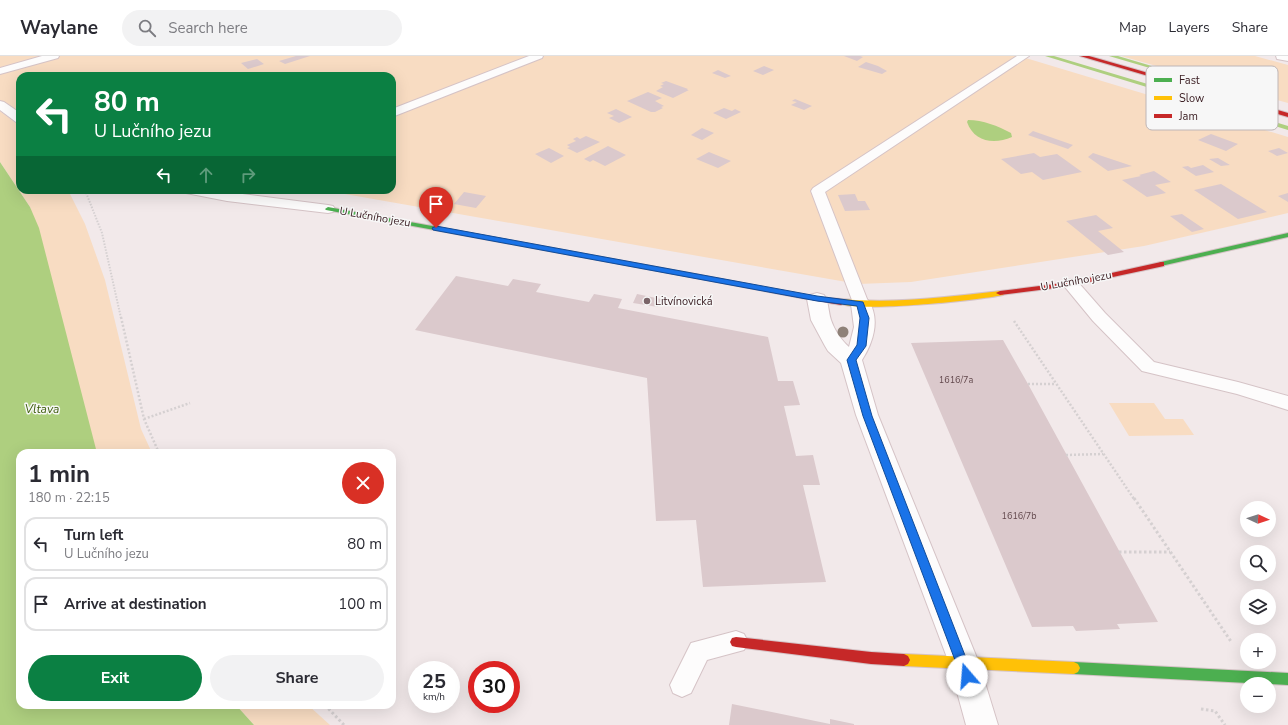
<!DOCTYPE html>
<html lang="en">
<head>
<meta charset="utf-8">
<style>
  body { margin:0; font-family:"Nunito Sans",sans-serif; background:#f2f2f3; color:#2b2b33; height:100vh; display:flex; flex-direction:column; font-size:15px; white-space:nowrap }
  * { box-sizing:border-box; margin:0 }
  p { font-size:13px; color:#7c7c81 }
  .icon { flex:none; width:22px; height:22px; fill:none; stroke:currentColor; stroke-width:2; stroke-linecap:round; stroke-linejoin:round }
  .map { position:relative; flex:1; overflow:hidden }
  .panel { position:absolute; left:16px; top:393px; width:380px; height:260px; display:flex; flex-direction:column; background:#fff; border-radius:12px; box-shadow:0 4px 16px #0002 }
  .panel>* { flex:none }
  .top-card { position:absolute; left:16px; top:16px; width:380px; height:122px; border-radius:12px; box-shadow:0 4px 16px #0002; background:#0b8043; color:#fff; overflow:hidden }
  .needle { width:26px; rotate:93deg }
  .tools { position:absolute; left:1240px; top:445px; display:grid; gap:8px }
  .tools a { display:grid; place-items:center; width:36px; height:36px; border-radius:50%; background:#fff; box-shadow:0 4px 16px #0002; font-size:20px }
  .speed { position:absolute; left:408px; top:605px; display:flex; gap:8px; font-size:20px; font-weight:700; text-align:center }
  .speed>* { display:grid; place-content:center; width:52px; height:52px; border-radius:50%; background:#fff; box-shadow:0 4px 16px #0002; line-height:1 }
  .speed small { font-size:10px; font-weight:400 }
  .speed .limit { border:6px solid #d22; background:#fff; color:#111 }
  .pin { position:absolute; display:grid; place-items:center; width:34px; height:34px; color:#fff; margin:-41px -17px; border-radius:50% 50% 50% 0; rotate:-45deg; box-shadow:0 0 4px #0007 }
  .pin .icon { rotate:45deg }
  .me { position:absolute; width:44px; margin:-22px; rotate:342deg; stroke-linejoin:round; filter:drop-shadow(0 0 3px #0008) }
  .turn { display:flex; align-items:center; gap:14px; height:84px; padding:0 12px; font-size:18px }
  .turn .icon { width:52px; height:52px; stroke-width:2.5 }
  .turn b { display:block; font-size:28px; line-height:34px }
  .lanes { display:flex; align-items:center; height:38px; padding:0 12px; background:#0003; justify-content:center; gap:20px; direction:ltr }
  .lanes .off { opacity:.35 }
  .round { display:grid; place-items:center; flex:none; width:42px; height:42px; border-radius:21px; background:#f2f2f3 }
  .head { display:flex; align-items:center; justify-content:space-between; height:68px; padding:0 12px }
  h1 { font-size:24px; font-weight:700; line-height:30px }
  .primary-button { display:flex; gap:8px; margin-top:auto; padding:8px 12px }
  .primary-button a { flex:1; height:46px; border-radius:24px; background:#0b8043; color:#fff; font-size:16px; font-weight:700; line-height:46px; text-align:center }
  .primary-button a+a { background:#f2f2f3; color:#2b2b33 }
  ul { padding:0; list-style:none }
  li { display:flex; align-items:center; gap:12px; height:54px; margin:0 8px 6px; padding:0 4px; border:2px solid #e1e1e2; border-radius:12px }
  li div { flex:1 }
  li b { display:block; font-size:15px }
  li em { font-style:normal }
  header { display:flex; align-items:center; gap:24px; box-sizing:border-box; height:56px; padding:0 20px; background:#fff; border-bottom:1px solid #e1e1e2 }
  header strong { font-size:19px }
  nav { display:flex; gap:22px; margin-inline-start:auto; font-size:14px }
  .search { width:280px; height:36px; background:#f2f2f3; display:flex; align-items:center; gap:10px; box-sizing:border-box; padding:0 14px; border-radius:22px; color:#7c7c81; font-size:15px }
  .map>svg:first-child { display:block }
</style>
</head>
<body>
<header>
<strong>Waylane</strong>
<div class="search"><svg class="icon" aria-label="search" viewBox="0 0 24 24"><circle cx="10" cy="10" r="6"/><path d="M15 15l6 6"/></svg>Search here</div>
<nav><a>Map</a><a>Layers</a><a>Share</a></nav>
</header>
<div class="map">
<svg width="1288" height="669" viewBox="0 0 1288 669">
  <rect width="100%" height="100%" fill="#f2e9ea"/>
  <!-- green -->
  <path fill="#f8dcc2" d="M0 0H1019L1288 81V157L1144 190 911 226 858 228 322 134H392V20H20V63L0 48Z
    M1121 0H1255L1288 9V47Z
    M0 55 20 70V134H68L85 168 105 224 141 373 152 397H96L30 151 0 106Z
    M1109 347H1154L1165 363H1183L1194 379 1129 380Z
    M236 649H308L330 669H254Z"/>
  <!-- water -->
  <path fill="#aecf7f" d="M968 64C983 64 998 70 1011 77L1012 81C994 89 974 86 967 66Z
    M0 106 30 151 39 172 97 397H20V649H236L254 669H0Z"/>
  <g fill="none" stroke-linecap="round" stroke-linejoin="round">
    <!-- stream -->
    <path fill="#aecf7f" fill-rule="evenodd" d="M1045 0H1054L1288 70V74Z
      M1109 0H1118L1243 37 1238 38Z"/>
  </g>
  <!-- building -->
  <path fill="#dbc9cc" d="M296 0H310L285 8 279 5Z
    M844 0H860L863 1 857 5Z
    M257 3 264 8 248 13 241 7Z
    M866 6 878 10 887 15 882 18 858 11Z
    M764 10 774 14 763 19 753 15Z
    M718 14 731 20 725 22 712 17Z
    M666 25 688 33 687 34H689L673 42 656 35 663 31 660 30 664 28 661 27Z
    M648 36 662 42 655 45 664 50 661 51 663 52 655 56H651L627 45Z
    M795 43 812 50 804 54 791 49 797 46 792 45Z
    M724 52 732 55 735 53 741 56 726 63 713 57Z
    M616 53 632 61 619 67 609 62 614 60 607 57Z
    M702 72 714 77 702 84 691 79Z
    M1033 75 1073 89 1068 93 1028 79Z
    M1211 78 1238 88 1226 95 1198 84Z
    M586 80 600 86 577 97 567 92 570 91 567 89 576 85 573 83 577 81 580 83Z
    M608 90 626 99 605 110 593 104 590 106 584 103Z
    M549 92 564 100 551 107 535 98Z
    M1279 92 1288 97 1277 100 1268 95Z
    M709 96 731 105 718 112 696 103Z
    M1034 97 1040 101 1057 98 1082 116 1043 124 1032 116 1021 118 1001 103Z
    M1093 97 1132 110 1108 115 1088 101Z
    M1218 102 1230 109 1221 110 1209 103Z
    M1203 109 1214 116 1196 120 1182 111 1188 110 1191 112Z
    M1154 115 1171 126 1155 129 1166 137 1147 141 1122 124 1141 120 1139 119Z
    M1221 128 1267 156 1238 163 1194 134Z
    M464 136 486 140 476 152 454 148Z
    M1288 137V146L1278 140Z
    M855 138 858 145H865L870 154 845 155 838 139Z
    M1182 158 1204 173 1192 176 1170 160Z
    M1096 159 1113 172 1098 175 1124 196 1108 199 1066 165Z
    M456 220 508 230 513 223 541 228 536 236 589 246 594 238 622 243 618 252 768 281 778 325H793L800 349 784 350 796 400 813 399 820 429H803L826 526 703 531 696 464 656 465 647 322 415 274Z
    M637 238 661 243 658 251 633 247Z
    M1003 284 1028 328 1158 566 1117 568 1120 573 1076 575 1073 570 1032 571 911 287Z
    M732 648 830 668V669H729Z
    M830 663 854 668V669H830Z"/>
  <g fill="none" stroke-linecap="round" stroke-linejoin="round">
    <!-- lane casing -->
    <g stroke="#d5c3c6" stroke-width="2">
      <path id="lane" d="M42 0H59L58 2 0 18V12Z
        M529 0H543L542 2 392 61V53Z
        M1017 0H1029L825 136 869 248 867 252 861 253 855 252 811 135 813 132Z
        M0 45 4 46 20 57V67L16 66 0 54Z
        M184 134H212L328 149 333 150 335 153 333 156 328 157 227 145 186 137Z
        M1071 223 1077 225 1105 257 1154 306 1238 326 1288 340V354L1237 338 1142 315 1093 265 1065 231 1063 228 1065 225Z
        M736 575 744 578 748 586 744 594 707 604 691 637 682 641 673 637 670 629 691 587Z"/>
    </g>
    <!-- street casing -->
    <g stroke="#d5c3c6" stroke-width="2">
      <path id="street" d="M1276 0H1288V5L1277 3Z
        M817 237 824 239C829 246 828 255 831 264 834 273 841 284 849 291L854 271 851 248 854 244 861 242 868 244C881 263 873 287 862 304L878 359 979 607 998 669H966L949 607 856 359 841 307 828 295 825 290 811 264 807 243 810 239Z"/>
    </g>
    <!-- fast casing -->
    <g stroke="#d5c3c6" stroke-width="2">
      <path id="fast" d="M328 151 695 218 699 220 695 222 326 154 325 153Z
        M1288 177V181L1161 210 1157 208 1161 206Z
        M1074 606 1288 617V629L1074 618 1070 616 1068 612 1070 608Z"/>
    </g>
    <!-- slow casing -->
    <g stroke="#d5c3c6" stroke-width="2">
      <path id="slow" d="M1000 235 1004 237 1003 239C981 244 850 258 837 246L841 243C895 248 947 241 1000 235Z
        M904 598 1074 606 1078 608 1080 612 1078 616 1074 618 904 610 900 608 898 604 900 600Z"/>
    </g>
    <!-- jam casing -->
    <g stroke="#d5c3c6" stroke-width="2">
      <path id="jam" d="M1080 0H1089L1288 57V61Z
        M1161 206H1164V210L1071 230 1000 239 996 237 1000 235 1071 226Z
        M692 218H695L817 241 841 243 845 246 841 249 817 245 695 222 691 220Z
        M736 581 871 596 904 598 908 600 910 604 908 608 904 610 871 608 736 591 732 590 730 586 732 582Z"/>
    </g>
    <!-- path-far2 -->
    <path stroke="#d5d0d1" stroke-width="2" stroke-dasharray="1.5 1.5" stroke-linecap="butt" d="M85 134 102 177 121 262"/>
    <!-- path-far1 -->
    <path stroke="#d5d0d1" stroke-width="2.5" stroke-dasharray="2 2" stroke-linecap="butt" d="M121 261 144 363 159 397
      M1014 265 1134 443
      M1028 328H1056
      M144 363 190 347
      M1066 399 1103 398"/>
    <!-- path -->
    <path stroke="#d5d0d1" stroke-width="3" stroke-dasharray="2.5 2.5" stroke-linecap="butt" d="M1134 442 1232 587
      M1119 496H1170
      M325 649 344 669
      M1201 653 1215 655 1225 669"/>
    <!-- lane -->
    <use href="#lane" fill="#fdfcfc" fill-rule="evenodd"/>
    <!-- street -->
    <use href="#street" fill="#fdfcfc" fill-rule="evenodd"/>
    <!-- fast -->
    <use href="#fast" fill="#4caf50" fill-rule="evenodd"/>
    <!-- slow -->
    <use href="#slow" fill="#ffc107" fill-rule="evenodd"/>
    <!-- jam -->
    <use href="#jam" fill="#c62828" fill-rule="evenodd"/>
  </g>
  <!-- trees -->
  <circle fill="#8e8178" cx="843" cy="276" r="5.5"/>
  <!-- route -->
  <path fill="#1a73e8" stroke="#114b97" d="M436 170 817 240 863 246 869 262 866 290 856 304 872 360 973 620 971 624 967 626 963 624 961 620 863 360 847 304 857 289 860 262 857 250 817 245 433 174 432 172Z"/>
  <!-- markers -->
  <circle fill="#7a6468" stroke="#f7f7f7" stroke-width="1.5" cx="647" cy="245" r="4"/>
  <g text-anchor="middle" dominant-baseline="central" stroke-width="3" stroke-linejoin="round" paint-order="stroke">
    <!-- number labels -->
    <g font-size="9" fill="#62484c">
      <text x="956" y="324">1616/7a</text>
      <text x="1019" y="460">1616/7b</text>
    </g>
    <!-- street labels -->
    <g font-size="11" fill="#3a1d22" stroke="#f7f7f7">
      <text transform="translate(375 161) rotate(10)">U Lučního jezu</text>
      <text transform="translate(1076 225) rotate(-10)">U Lučního jezu</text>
    </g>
    <!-- poi labels -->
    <g font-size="11" fill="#3a1d22" stroke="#f7f7f7" text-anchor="start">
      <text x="655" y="245">Litvínovická</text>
    </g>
    <!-- water labels -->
    <g font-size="12" font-style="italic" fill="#416010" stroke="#f7f7f7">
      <text x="42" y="353">Vltava</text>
    </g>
  </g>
  <!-- legend -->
  <rect x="1146" y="10" width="132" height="64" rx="6" fill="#f7f7f7" stroke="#beb6b7" stroke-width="1"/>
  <rect x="1154" y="22" width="18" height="4" fill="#4caf50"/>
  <rect x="1154" y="40" width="18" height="4" fill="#ffc107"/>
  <rect x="1154" y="58" width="18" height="4" fill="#c62828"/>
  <g font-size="11" fill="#3a1d22">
    <text x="1179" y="28">Fast</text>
    <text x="1179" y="46">Slow</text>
    <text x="1179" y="64">Jam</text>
  </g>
</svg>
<div class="tools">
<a><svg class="needle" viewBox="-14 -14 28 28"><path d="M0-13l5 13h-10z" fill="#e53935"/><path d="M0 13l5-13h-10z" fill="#7c7c81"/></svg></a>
<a><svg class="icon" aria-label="search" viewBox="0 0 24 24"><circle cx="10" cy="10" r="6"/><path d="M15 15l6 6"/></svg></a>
<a><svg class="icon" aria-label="layers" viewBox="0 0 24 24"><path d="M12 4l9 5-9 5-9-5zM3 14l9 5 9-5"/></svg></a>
<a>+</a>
<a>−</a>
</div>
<div class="speed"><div>25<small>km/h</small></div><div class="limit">30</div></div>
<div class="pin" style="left:436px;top:172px;background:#d93025"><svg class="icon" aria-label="arrive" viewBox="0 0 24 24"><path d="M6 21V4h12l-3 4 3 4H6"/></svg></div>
<svg class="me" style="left:967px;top:620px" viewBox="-20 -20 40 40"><circle r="19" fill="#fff"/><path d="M0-13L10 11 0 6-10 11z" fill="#1a73e8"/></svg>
<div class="top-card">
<div class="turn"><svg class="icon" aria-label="left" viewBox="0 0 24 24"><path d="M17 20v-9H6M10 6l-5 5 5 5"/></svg><div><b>80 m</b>U Lučního jezu</div></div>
<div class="lanes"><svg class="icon" aria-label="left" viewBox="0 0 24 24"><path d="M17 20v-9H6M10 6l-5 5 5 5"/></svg><svg class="icon off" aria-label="ahead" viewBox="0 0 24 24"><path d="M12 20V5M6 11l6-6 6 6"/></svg><svg class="icon off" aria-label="right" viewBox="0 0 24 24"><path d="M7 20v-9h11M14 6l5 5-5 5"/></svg></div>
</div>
<section class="panel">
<div class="head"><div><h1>1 min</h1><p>180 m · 22:15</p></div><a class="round" style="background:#d93025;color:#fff"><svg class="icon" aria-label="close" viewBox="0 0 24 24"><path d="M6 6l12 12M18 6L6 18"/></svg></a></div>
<ul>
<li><svg class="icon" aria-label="left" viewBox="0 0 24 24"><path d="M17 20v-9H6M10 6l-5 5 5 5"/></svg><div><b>Turn left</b><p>U Lučního jezu</p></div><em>80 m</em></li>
<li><svg class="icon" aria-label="arrive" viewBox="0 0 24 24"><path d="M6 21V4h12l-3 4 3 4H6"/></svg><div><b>Arrive at destination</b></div><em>100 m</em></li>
</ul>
<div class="primary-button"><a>Exit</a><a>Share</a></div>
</section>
</div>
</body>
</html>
